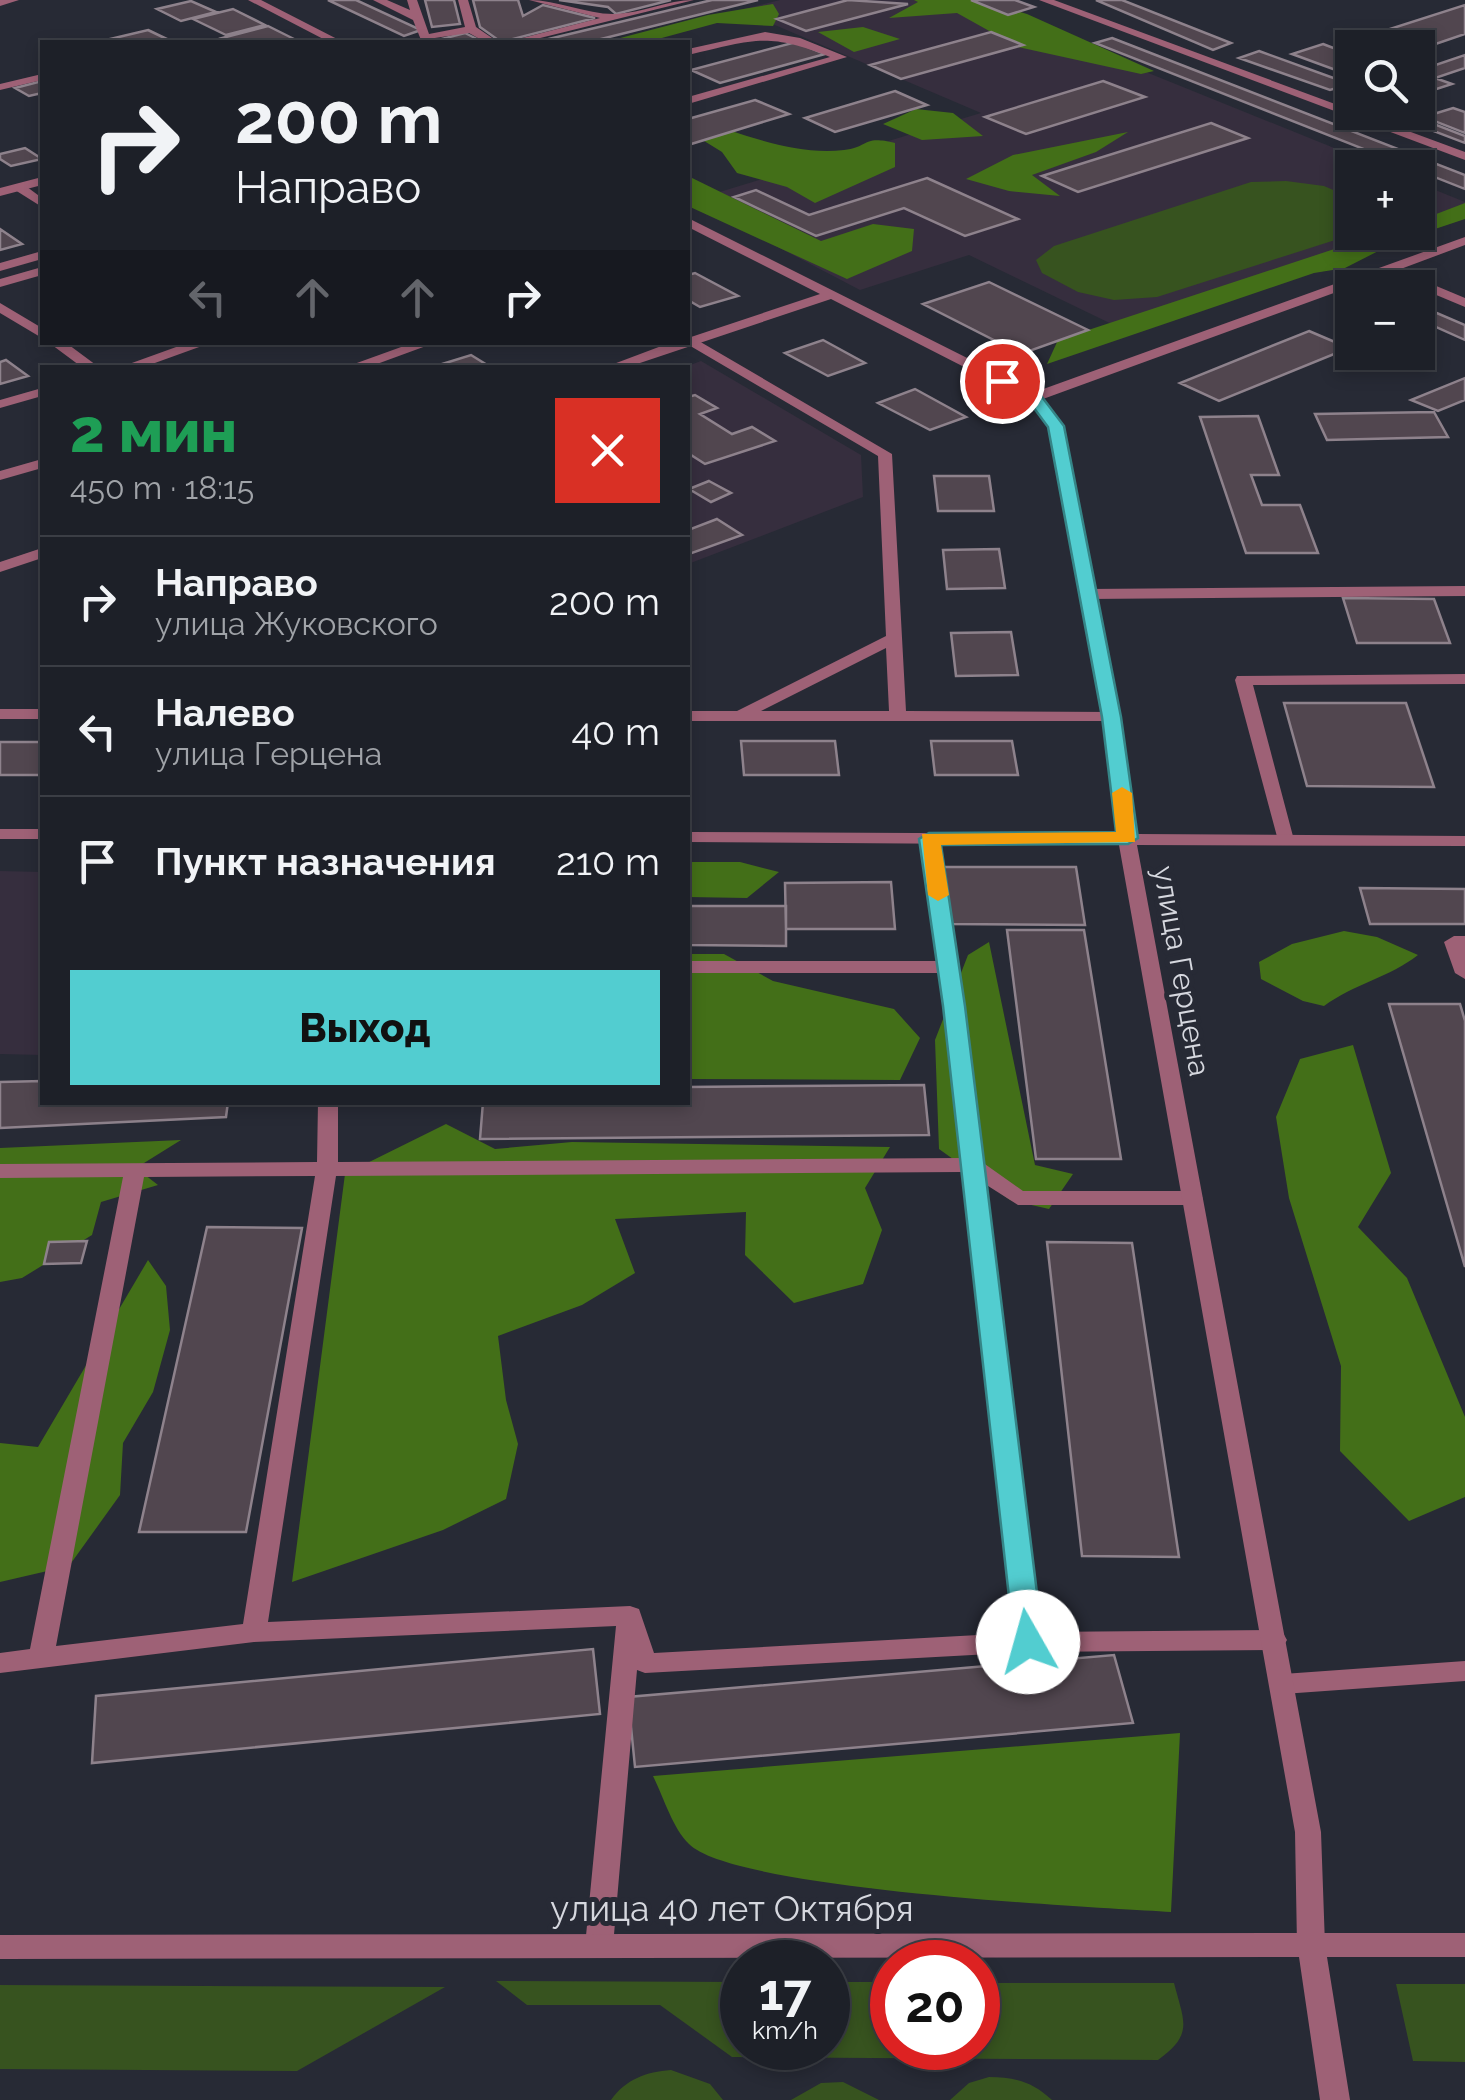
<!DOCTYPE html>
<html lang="ru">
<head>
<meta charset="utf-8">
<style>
  body { margin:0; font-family:Raleway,sans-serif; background:#2a2d34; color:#f1f3f6; height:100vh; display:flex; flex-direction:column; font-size:38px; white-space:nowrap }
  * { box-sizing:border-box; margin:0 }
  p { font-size:32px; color:#a0a3a8 }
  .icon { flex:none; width:55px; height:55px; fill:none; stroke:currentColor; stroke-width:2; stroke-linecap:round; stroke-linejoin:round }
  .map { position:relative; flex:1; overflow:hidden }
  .panel { position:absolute; left:40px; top:365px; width:650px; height:740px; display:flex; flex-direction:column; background:#1d2028; border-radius:0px; box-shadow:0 5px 15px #0003,0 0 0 2px #3b3e45 }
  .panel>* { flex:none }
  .banner { position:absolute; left:40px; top:40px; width:650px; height:305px; border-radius:0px; box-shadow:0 5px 15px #0003,0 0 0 2px #3b3e45; background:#1d2028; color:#f1f3f6; overflow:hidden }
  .controls { position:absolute; left:1335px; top:30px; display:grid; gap:20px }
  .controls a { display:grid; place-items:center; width:100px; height:100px; border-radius:0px; background:#1d2028; box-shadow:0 5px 15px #0003,0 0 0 2px #3b3e45; font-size:50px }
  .speed { position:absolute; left:720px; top:1940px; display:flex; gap:20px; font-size:50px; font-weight:700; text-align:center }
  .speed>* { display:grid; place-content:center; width:130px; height:130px; border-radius:50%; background:#1d2028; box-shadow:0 5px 15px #0003,0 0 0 2px #3b3e45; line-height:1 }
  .speed small { font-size:25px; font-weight:400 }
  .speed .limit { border:15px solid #d22; background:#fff; color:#111 }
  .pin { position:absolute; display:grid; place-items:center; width:85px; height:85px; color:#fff; margin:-42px; border:5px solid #fff; border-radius:50%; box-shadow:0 2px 10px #0007 }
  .me { position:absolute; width:110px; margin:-55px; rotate:353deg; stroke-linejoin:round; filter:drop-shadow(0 0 8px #0008) }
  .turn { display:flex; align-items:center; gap:35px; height:210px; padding:0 30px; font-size:45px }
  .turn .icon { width:130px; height:130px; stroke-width:2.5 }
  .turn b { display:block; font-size:70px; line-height:85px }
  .lanes { display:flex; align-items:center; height:95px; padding:0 30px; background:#0003; justify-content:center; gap:50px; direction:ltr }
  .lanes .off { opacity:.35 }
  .round { display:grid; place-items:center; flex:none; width:105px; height:105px; border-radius:0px; background:#2a2d34 }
  .overview { display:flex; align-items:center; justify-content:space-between; height:170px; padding:0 30px }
  h1 { font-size:60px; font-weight:800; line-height:75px; color:#1e9e55 }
  .cta { display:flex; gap:20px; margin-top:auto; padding:20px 30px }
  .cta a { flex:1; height:115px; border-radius:0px; background:#52cdd0; color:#111; font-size:40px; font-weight:800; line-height:115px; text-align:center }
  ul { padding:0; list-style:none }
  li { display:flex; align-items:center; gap:30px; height:130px; padding:0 30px; border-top:2px solid #3b3e45 }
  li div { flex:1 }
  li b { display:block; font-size:38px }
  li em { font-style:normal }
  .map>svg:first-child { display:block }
</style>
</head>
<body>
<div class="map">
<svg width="1465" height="2100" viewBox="0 0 1465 2100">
  <rect width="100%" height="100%" fill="#272a35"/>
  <!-- education -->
  <path fill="#362e3e" d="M780 0H968L1381 167 1352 168V232L1398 233 1122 329 969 255 860 290 690 201 981 113 740 10Z
    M1418 183 1465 202V209L1418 226Z
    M701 361 861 455 863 497 688 564V368H682Z
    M0 871 42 872V1055L0 1054Z"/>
  <!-- green -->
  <path fill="#37531f" d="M1286 181 1324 186 1352 198V232L1357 233 1157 297 1114 300 1078 292 1042 273 1036 260 1054 246 1251 182Z
    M496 1981 742 1982V2048H828V1982H892V2048H978V1983H1174C1184 2022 1194 2034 1158 2060L732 2057 660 2005H527Z
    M1396 1984H1465V2062L1413 2061Z
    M0 1985 445 1987 297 2071 0 2069Z
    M671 2070 710 2084 723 2100H611C626 2079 646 2072 671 2070Z
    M989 2077C1015 2077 1033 2082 1052 2100H950L969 2083Z
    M843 2082 879 2100H791L821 2083Z"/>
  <!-- forest -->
  <path fill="#436f18" d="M914 0H981L1027 14 1154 71 1141 74 1018 47 957 13 889 18 918 2Z
    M773 4 779 14 773 26 717 23 647 42H605L708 15Z
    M863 27 900 39 854 52 818 32Z
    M916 109 953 113 983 136 922 140 883 124Z
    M697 120C743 134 795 156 844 150 870 147 862 135 895 143V167L815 203 787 187 737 173 722 152 688 131V124Z
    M1128 132 1096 152 1032 175 1060 196 1009 191 966 179 1013 155Z
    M688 176 821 241 873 224 914 229 912 251 847 279 688 206Z
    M1465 203V219L1396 242 1345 268 1314 273 1047 364 1058 340 1383 233 1418 232V221Z
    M688 862H740L779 872 747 898 688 897Z
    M1344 931 1377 937 1418 955C1390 977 1354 984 1324 1006L1303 1001 1261 979 1259 962 1292 944Z
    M989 942 1035 1165 1073 1174 1049 1209 1010 1200 939 1149 935 1040 968 955Z
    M688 954H724L773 981 894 1009 920 1038 900 1080 688 1079Z
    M1353 1045 1391 1173 1358 1227 1407 1278 1465 1417V1497L1409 1521 1340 1451 1341 1366 1289 1198 1276 1117 1300 1059Z
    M446 1124 495 1149 572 1142 890 1147 865 1188 882 1230 863 1284 794 1303 745 1255 746 1212 615 1219 635 1273 582 1305 498 1336 506 1400 518 1444 506 1499 443 1530 292 1582 345 1174Z
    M181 1140 136 1168 158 1185 101 1202 92 1235 22 1278 0 1282V1148Z
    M148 1260 166 1286 170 1330 153 1392 123 1443 120 1495 69 1566 0 1582V1443L38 1447Z
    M1180 1733 1171 1912C1091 1907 735 1890 689 1844 673 1829 663 1796 653 1776Z"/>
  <!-- building -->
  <path fill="#51464f" stroke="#8e828c" stroke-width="2.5" d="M328 0H356L421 30 404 36Z
    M425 0H454L460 24 432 27Z
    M473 0H518L523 16 543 5 595 18 501 42 480 27Z
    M559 0H671L616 14 608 7Z
    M712 0H758L589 42H536Z
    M848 0 908 4 806 31 777 19Z
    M971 0H1015L1034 7 1008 15Z
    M1096 0H1122L1231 43 1213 50Z
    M191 1 216 12 181 21 157 9Z
    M1465 5V34L1418 50H1352L1340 45Z
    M233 9 265 25 226 35 193 19Z
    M268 26 296 40 231 42 222 38Z
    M148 30 173 42 106 40Z
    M991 32 1023 45 901 79 870 65Z
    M465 33 483 42H430Z
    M1112 38 1465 175V189L1095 43Z
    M796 42 825 54 720 83 691 70Z
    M1323 44 1352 55V76L1292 54Z
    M1259 51 1350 84 1330 90 1239 58Z
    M1465 55V68L1435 78 1452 84 1418 95V71Z
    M42 81V93L29 96 15 88Z
    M1103 81 1145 97 1026 134 985 117Z
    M895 91 927 105 835 132 805 118Z
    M755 100 789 114 688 145V119Z
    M1453 108 1465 112V133L1424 117Z
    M1384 112H1403L1465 136V143Z
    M1211 123 1248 138 1078 192 1042 176Z
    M25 148 42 159 11 166 0 159V154Z
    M927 178 1018 219 965 236 904 208 816 236 734 197 756 190 809 215Z
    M0 229 22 244 0 250Z
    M695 273 738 296 700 307 688 300V275Z
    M989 282 1088 330 1021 354 923 304Z
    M1425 308 1465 325V340L1418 319V311Z
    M1309 331 1349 348 1219 401 1180 383Z
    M823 340 865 363 828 376 785 353Z
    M471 355 492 368H432L439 365Z
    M6 360 28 376 0 384V362Z
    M1465 378V400L1438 411 1411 400Z
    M915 389 966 417 930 430 878 403Z
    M695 395 717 408 700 414 732 434 752 427 775 441 705 464 688 453V397Z
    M1434 412 1448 437 1327 440 1315 414Z
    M1258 416 1279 475H1251L1262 505H1300L1318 553H1246L1200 417Z
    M934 476H989L994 511H938Z
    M709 481 731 493 711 502 689 489Z
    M717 519 742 535 692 553 688 551V530Z
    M999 549 1005 588 947 589 943 550Z
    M1343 598 1434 599 1450 643H1357Z
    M1011 632 1018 675 956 676 951 633Z
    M1284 703H1406L1434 787 1307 786Z
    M741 741H835L839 775H744Z
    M931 741H1012L1018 775H935Z
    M0 742H42V775H0Z
    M942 867H1076L1085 925 948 924Z
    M891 882 895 929H786L785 883Z
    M1360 888 1465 889V924H1370Z
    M688 906H786V946L688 945Z
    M1007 930H1084L1121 1159H1036Z
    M1389 1004H1460L1465 1021V1267Z
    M42 1081V1102H228L226 1117 0 1128V1082Z
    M924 1085 929 1135 480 1139 483 1102H688V1087Z
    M207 1227 302 1228 246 1532H139Z
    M87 1241 81 1263 44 1264 49 1242Z
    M1047 1242 1132 1243 1179 1557 1082 1556Z
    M593 1649 600 1714 92 1763 96 1696Z
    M1114 1655 1133 1723 635 1767 628 1697Z"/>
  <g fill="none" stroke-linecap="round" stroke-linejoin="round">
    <!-- service -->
    <path fill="#9e6176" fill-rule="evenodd" d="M0 0H19L0 6Z
      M373 0H387L410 10 407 0H417L429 34 465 27 458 0H468L476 27 498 42H485L469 33 421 40 413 20Z
      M529 0C558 0 588 15 616 14 642 13 667 0 694 0L524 42H507L600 18Z
      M1039 0H1054L1465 152V160Z
      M765 32 800 38 847 57 688 104V97L830 57C766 31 751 41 688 55V49Z
      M42 74V80L0 90V84Z
      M15 184H23L42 198V207L15 190Z
      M42 251V259L0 271V263Z
      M0 303 42 328V338L0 313Z
      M692 337 892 454 906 711 1112 712 1118 713V721H688V711H737L886 636 878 456 687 344 688 338ZM886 648 889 711H761Z
      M48 342H65L100 368H83Z
      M415 342H437L366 368H343Z
      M42 459V468L0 480V471Z
      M1465 586V596L1088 599 1080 594 1088 589Z
      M1465 674V684L1253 685 1294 840 1285 845 1279 844 1235 680 1237 676Z
      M0 709H42V719H0Z
      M929 834 938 839 959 967 982 1162 1023 1191H1192L1203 1198 1192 1205H1018L985 1184 1039 1632 1274 1630 1283 1633 1287 1640 1283 1647 1274 1650 1028 1652 645 1673 637 1670 613 1946 609 1954 599 1958 589 1954 585 1946 616 1626 254 1642 0 1673V1653L30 1649 123 1177 0 1178V1164L317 1162 318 1102H338V1162L961 1158 940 973H688V961H938L920 839ZM962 1172 1014 1633 654 1653 639 1609 630 1606 268 1622 336 1176ZM315 1176 243 1624 56 1646 144 1177Z
      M1454 936H1465V979L1455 973 1444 942Z
      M1465 1661V1681L1283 1694 1274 1691 1270 1684 1274 1677 1283 1674Z"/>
    <!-- minor -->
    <path fill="#9e6176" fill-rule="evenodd" d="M248 0H261L343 42H329Z
      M42 177V185L0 196V188Z
      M688 218 1035 392 1465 237V245L1398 270 1465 298V307L1386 274 1043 399 1063 427 1121 717 1136 834 1465 836V846L1137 845 1321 1832 1325 1945 1321 1953 1311 1957 1301 1953 1297 1945 1295 1832 1119 845 688 842V832L1117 834 1103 717 1049 427 1029 400 831 299 625 368H603L672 342H688V338L820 294 688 227Z
      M42 267V275L0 287V279Z
      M190 342H213L141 368H118Z
      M42 388V396L0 408V400Z
      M42 548V558L0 572V562Z
      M0 829H42V839H0Z"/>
    <!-- tertiary -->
    <path fill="#9e6176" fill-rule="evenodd" d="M1311 1933H1465V1957H1327L1350 2100H1320L1299 1957 0 1959V1935Z"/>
  </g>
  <!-- route -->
  <path fill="#52cdd0" stroke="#358587" stroke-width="2.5" d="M1002 376 1039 393 1064 426 1121 717 1138 838 1128 844 941 845 965 1006 1043 1642 1038 1650H1018L1014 1642 943 1006 919 839 929 833 1116 832 1102 717 1048 427 1028 400 996 384V378Z"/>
  <!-- slow -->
  <path fill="#f59e0b" d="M1122 787 1132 793 1135 842 941 845 949 895 938 901 928 895 922 834 1116 832 1112 793Z"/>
  <g text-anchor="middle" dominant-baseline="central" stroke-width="10" stroke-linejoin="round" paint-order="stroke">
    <!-- street labels -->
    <g font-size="30" fill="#d6d8df" stroke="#272a35">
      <text transform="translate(1182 971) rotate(80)">улица Герцена</text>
    </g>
    <!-- near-street labels -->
    <g font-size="35" fill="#d6d8df" stroke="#272a35">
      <text x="732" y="1908">улица 40 лет Октября</text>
    </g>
  </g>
</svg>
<div class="controls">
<a><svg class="icon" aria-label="search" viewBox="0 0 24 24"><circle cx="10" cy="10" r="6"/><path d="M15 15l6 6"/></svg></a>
<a>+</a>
<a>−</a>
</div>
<div class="speed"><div>17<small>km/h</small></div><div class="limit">20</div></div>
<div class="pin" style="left:1002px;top:381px;background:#d93025"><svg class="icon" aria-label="arrive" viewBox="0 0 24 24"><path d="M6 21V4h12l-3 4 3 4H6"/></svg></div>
<svg class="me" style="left:1028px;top:1642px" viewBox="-20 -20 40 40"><circle r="19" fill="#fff"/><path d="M0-13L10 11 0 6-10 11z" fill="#52cdd0"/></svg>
<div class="banner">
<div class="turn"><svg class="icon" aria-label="right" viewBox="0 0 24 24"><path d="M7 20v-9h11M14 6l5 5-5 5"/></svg><div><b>200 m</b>Направо</div></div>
<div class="lanes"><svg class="icon off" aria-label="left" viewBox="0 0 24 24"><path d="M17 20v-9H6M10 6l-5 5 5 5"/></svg><svg class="icon off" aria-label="ahead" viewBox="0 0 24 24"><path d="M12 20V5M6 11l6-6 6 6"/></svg><svg class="icon off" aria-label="ahead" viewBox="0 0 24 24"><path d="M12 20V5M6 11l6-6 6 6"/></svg><svg class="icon" aria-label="right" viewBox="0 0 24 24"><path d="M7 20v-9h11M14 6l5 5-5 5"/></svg></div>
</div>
<section class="panel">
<div class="overview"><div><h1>2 мин</h1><p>450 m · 18:15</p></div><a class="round" style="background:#d93025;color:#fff"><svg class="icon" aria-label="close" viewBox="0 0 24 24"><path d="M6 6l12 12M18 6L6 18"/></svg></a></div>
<ul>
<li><svg class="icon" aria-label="right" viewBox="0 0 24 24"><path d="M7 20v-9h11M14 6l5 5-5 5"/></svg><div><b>Направо</b><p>улица Жуковского</p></div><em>200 m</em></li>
<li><svg class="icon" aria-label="left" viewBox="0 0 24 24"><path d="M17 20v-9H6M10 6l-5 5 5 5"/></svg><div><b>Налево</b><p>улица Герцена</p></div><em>40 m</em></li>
<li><svg class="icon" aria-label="arrive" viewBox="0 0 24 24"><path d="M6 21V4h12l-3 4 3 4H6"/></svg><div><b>Пункт назначения</b></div><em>210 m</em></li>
</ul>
<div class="cta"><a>Выход</a></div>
</section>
</div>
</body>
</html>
